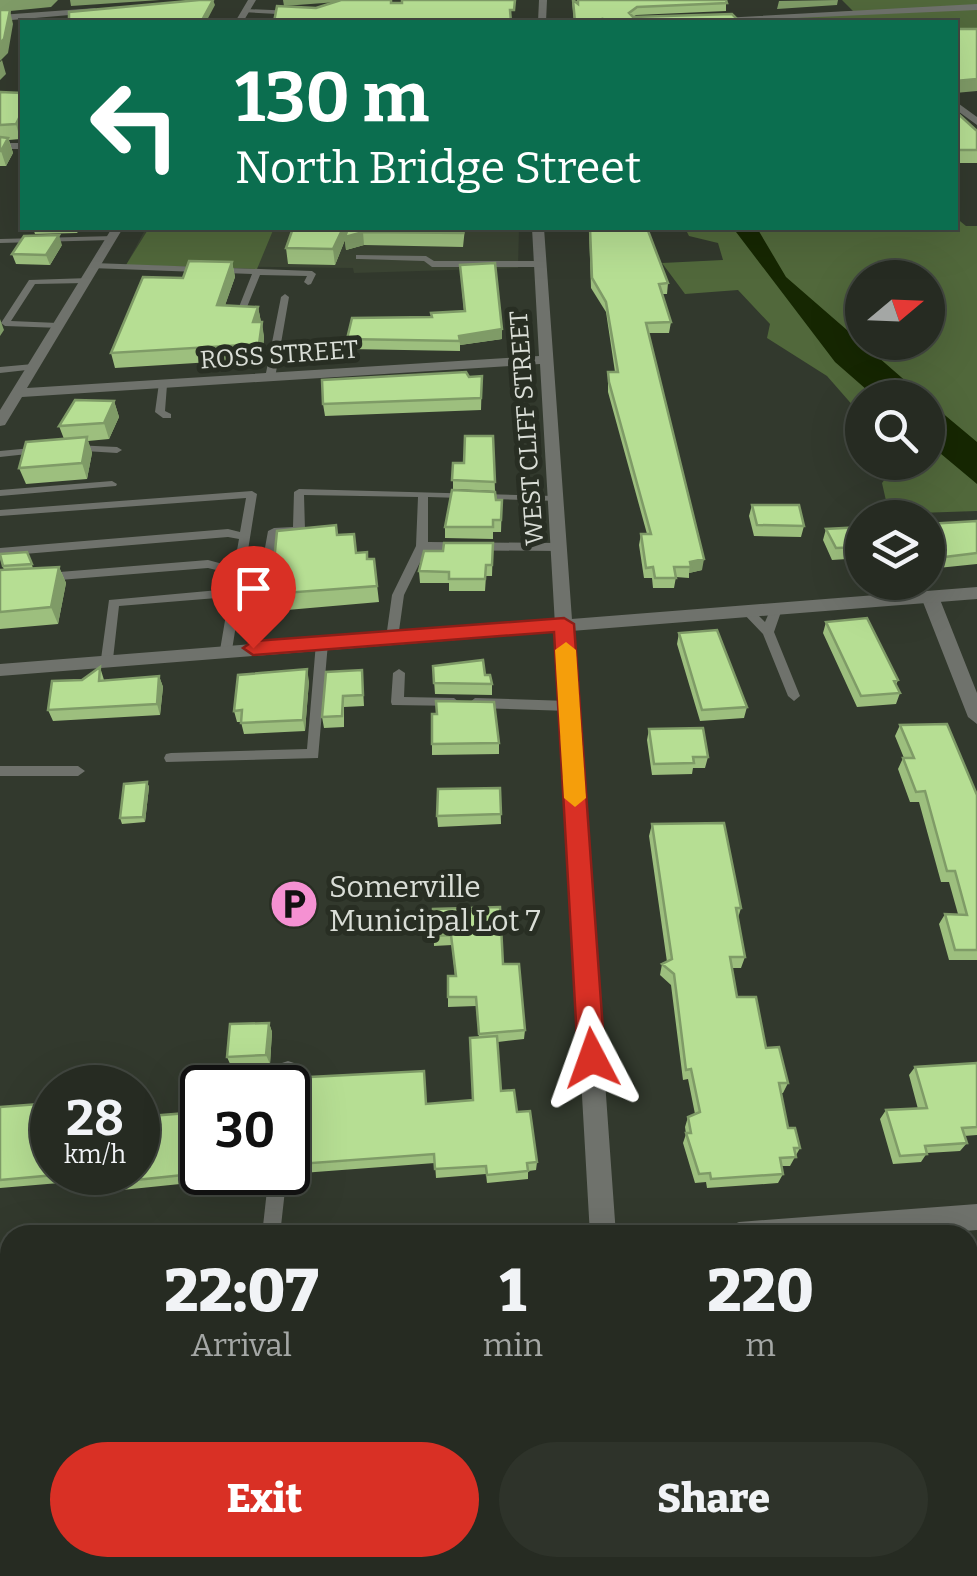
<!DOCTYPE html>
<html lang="en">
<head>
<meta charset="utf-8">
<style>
  body { margin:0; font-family:Bitter,serif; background:#2e332a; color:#f1f3f6; height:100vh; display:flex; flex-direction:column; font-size:38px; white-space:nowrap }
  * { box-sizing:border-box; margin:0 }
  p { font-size:32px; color:#a4a7a5 }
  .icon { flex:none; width:55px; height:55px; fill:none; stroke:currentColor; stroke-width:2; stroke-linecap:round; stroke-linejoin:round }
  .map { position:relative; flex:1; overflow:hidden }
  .panel { position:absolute; left:0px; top:1225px; width:978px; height:352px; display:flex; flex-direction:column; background:#262b22; border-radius:30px 30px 0 0; box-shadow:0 10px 40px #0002,0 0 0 2px #424740 }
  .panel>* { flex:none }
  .hud { position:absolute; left:20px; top:20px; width:938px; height:210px; border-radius:0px; box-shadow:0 10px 40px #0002,0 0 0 2px #424740; background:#0b6e4f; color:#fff; overflow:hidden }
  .needle { width:65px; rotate:71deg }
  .tools { position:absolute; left:845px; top:260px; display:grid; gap:20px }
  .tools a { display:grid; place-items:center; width:100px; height:100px; border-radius:50%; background:#262b22; box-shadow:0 10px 40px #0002,0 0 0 2px #424740; font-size:50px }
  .speed { position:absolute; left:30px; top:1065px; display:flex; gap:20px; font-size:50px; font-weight:700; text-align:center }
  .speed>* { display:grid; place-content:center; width:130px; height:130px; border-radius:50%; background:#262b22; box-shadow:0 10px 40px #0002,0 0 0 2px #424740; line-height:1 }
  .speed small { font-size:25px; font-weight:400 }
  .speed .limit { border:5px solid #111; border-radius:15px; background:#fff; color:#111 }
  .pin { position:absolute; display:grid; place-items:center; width:85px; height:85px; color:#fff; margin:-102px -42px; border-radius:50% 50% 50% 0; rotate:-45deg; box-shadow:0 0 10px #0007 }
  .pin .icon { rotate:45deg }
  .me { position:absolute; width:110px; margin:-55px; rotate:356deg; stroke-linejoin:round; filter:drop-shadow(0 0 8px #0008) }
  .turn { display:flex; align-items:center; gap:35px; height:210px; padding:0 50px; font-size:45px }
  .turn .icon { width:130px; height:130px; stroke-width:2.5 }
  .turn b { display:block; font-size:70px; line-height:85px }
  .eta { display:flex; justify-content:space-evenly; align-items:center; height:170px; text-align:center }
  .eta b { font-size:60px; font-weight:800; line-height:70px }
  .button { display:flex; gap:20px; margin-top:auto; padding:20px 50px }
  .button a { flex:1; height:115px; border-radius:60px; background:#d93025; color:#fff; font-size:40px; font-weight:800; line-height:115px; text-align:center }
  .button a+a { background:#2e332a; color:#f1f3f6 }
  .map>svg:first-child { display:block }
</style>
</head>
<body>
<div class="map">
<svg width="977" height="1576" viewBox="0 0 977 1576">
  <rect width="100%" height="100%" fill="#32392d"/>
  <!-- built -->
  <path fill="#3b4433" d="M146 228H519L518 268 354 273 353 268 126 265Z"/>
  <!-- green -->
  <path fill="#51683b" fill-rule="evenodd" d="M842 0H977V36L955 37V22H754L751 18 853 11Z
    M955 217 966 226H977V511L889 514 882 483 898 463 928 462V398H862V416L827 376 767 338 770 324 738 290 685 294 662 263 723 260 718 243 689 236 685 228H955ZM862 278H928V342H862Z
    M149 228H274L257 269 126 265Z"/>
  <!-- water -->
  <path fill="#162702" d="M733 228H757L786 277 924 397H875L835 362Z
    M928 401 977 442V484L928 443Z"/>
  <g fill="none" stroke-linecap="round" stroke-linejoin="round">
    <!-- service -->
    <path fill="#6f726c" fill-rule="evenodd" d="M245 9 295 11 298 13 295 15 243 12Z
      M114 236 115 238 111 240 0 243V239Z
      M356 255 426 256 434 261H539L543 264 539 267H432L424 261 359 259H356Z
      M94 263 312 271 316 274 311 284 308 285 304 282 307 276 260 275 245 312 241 315 237 312 252 274 91 268V264Z
      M89 278 90 280 86 283 35 284 11 321 58 323 61 324V328L5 326 1 323 29 280Z
      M285 294 289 297 275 378 270 381 265 378 281 297Z
      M33 364 36 365V369L0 373V367Z
      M159 383 167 385 165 411 171 414V418H163L155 412Z
      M73 445 117 447 122 450 117 453 69 450 68 448Z
      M42 447 47 450 46 452 0 457V451Z
      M112 481 117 484 116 486 0 496V490Z
      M299 489 554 496 558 497V501L428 497V542L558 543 564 547 558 551 426 550 404 595 398 638 392 642 386 638 392 595 416 546 418 497 304 495 305 530 299 533 279 534 259 648 257 651H249L247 648 268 531 274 528 293 527 294 492Z
      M252 491 257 494 232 650 226 654 220 650 229 597 119 606 113 659 107 663 101 659 109 600 230 589 233 574 208 568 47 581 41 577 47 573 208 560 234 567 239 539 228 537 0 556V548L228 529 240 532 246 498 0 516V510Z
      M776 605 782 609 774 632 800 696 794 701 788 696 763 634 741 611 743 608H751L765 622 772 606Z
      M322 639 328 643 318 758 166 762 164 758 166 754 171 753 307 749 316 643Z
      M399 669 405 673 404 697 454 698 460 703 459 706 392 705 391 702 393 673Z
      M475 698 569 701 575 706 569 711 475 708 469 703Z
      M0 766H78L85 771 78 776H0Z
      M288 1061 294 1063C298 1072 296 1085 292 1094L288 1095V1088H278L282 1063Z
      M269 1172H287L280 1235H262Z
      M168 1568H190L189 1576H167Z"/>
    <!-- minor -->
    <path fill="#6f726c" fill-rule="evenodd" d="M248 0H256L243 22H235Z
      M539 0H547L546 22H538Z
      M977 4V10L708 22 704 19Z
      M96 8 93 13 0 21V15Z
      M955 101 977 117V125L955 109Z
      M0 143H22V149H0Z
      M112 228H123L27 388 539 356 532 228H544L616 1235H590L540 364 22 397 5 425 0 426V410Z
      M930 591 939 597 977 693V724L968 717 921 597Z
      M977 1204V1230L914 1235H726L730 1226 739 1222Z
      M0 1274H10V1302H0Z
      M610 1568H642V1576H610Z"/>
    <!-- tertiary -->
    <path fill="#6f726c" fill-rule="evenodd" d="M977 587V599L0 676V664Z"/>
  </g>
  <!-- wall -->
  <path fill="#9dbf7e" d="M572 0 577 3V0H726V11L636 15 633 17 740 22H574Z
    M0 92 22 93 20 139 9 140 13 153 6 166H0Z
    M955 111 977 131V163H955Z
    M33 228H81L77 233 35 234Z
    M293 228H346V233L348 228H465L463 247 364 245 346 250 345 240 335 265 288 264 286 248Z
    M589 228H647L668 283 667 294H662L671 322 669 333H649L702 570 689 573V578L676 577 674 588H653L652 578H644L639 545 641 534H647L608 392V372H615L606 312 591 288Z
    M62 245 50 265 16 264 12 254Z
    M232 262 235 277 225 305 258 307 264 337 262 359 115 368 111 353 183 278Z
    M460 265 502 329V339L460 345V351L348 349 347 339 432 317 464 311Z
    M482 376 481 410 325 416 323 404Z
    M114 401 119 417 109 439 88 441 92 453 87 479 26 484 19 468 64 439 59 426Z
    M493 436 495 491 453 489V463H464Z
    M496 500H502L501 532H493V539L445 538V527Z
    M752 505 804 526 801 537 754 536 749 516Z
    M977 521V564L928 569V524Z
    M862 527V558L832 560 823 540 826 529Z
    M338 535 356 553 367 559H374L379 602 287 610 284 581 283 578H277L274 562Z
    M493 543 492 576H486L485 591H449V583H420L419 571 443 551Z
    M27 552 33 568 59 567 66 583 58 624 0 629V570H4L0 558Z
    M826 622 898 680 896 685 900 693 896 704 857 707 823 633Z
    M679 633 747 707 744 718 700 721 677 644Z
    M433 666 485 675 492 684V695L435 694Z
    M100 667 104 680 159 676 163 687 160 715 53 721 48 710 82 680Z
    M362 670 364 706 344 707V727L324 728 322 717Z
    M309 681 305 731 244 734 241 722H237L234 711Z
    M900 725 977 795V960H949L939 924 945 914H958L949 882H941L919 802H910L898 769 903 758H904L895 736Z
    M649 729 708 757 705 768H693L692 774 652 775 647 740Z
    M499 743V754L432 755V744Z
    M147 782 149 787 145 822 122 824 120 818Z
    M500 788 501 824 438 827 437 816Z
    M652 824 741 908 738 918 745 957 741 968H732L737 997 788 1083 783 1093H781L788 1128 800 1148 790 1166H781L783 1174 778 1183 707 1188 706 1182 695 1183 683 1143 686 1134 685 1127 688 1117 695 1114 688 1079 683 1080 671 985 660 975 662 964 667 962 649 836Z
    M433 909 503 964 525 1030 524 1039 498 1042 501 1091 517 1112 537 1162 536 1170 528 1171V1179L487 1183 486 1174 436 1178 435 1163 302 1173 299 1164 307 1125 427 1104 473 1100 479 1037 476 1006 448 1007V976H455L452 945 434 946Z
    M269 1023 272 1032 270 1064 231 1066 227 1057Z
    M977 1063V1135L964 1136 967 1143 960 1151 927 1153 921 1162 893 1164 880 1119 886 1110 918 1109 909 1075 915 1067Z
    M0 1107 52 1172H73L71 1182 0 1188Z
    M202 1172H248V1177L122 1190 116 1182Z
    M977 1284V1372H974L970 1359 968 1360V1285Z
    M0 1359H10V1444L0 1445Z"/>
  <!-- shaded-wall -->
  <path fill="#7f9b67" d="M0 0H58L51 7 10 11 13 24 8 53 0 61Z
    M70 0H160L71 6Z
    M213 0 215 5 206 22H201Z
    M283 0H337V2L284 6Z
    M838 0 837 5 777 9 779 1Z
    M2 60 6 74 0 80V62Z
    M977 79V91L955 93V81Z
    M22 112V135L20 139 16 124Z
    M8 138 13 153 6 166 1 151Z
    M343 228H346L347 236 363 232 364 245 346 250 345 240 335 265 333 249Z
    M59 235 62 245 50 265 46 255Z
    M232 262 235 277 220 320 217 305Z
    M258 307 261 322H253Z
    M0 319 4 330 0 336Z
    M262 322 264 337 262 359 259 344Z
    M502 329V339L460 345 459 336Z
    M114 401 119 417 109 439 104 423Z
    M87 437 92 453 87 479 82 463Z
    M704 559 702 570 689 573 690 562Z
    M59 567 66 583 58 624 51 607Z
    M307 669 309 681 305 731 303 720Z
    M159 676 163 687 160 715 157 704Z
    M147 782 149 787 145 822 143 817Z
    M269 1023 272 1032 270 1064 266 1055Z
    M65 1172H73L71 1182 65 1174Z
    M66 1568H74L73 1576H65Z"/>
  <!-- building -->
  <path fill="#b6de93" stroke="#7f9b67" stroke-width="2.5" d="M199 0H213L201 22H69V12Z
    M341 0H391V3H402V0H515L514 10H510L511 22H274L277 6 316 8Z
    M573 0 578 4V0H726L727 3 637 7 629 13 633 17 732 14 740 22H604L602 18V22H575Z
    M0 10H10L4 39 0 43Z
    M955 29H977V79L955 81Z
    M0 92 22 93V112L16 124 0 125Z
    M955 111 977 131V150H955Z
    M0 137 8 138 1 151H0Z
    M293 228H343L333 249 286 248Z
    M348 228H463V233L363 232 345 237Z
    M590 228H647L668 283 659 284 671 322 646 323 704 559 690 562 691 567H674L676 578H655L653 567 646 568 641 534H651L609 382 608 372H618L606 302 592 278Z
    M59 235 46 255 12 254 24 236Z
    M189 261 232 262 217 305 258 307 253 322H262L259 344 111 353 143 277 183 278Z
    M495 263 502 329 459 336 460 341 347 339 352 318 432 317 431 313 465 311 460 265Z
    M466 372 469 377 482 376 481 398 323 404 322 380Z
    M75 400 114 401 104 423 59 426Z
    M465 436H493L495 482 452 480 453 463H464Z
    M87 437 82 463 19 468 26 442Z
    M452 490 495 492 496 500H502L501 520H493V527H445Z
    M752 505H799L804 526 757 525Z
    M977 521V553L928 559V524Z
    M336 525 337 535 354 534 356 553 367 552V559H374L377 586 284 593V573L280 561 274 562 277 531Z
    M862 527V547L836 548 826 529Z
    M444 543H493L492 565H486L485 579H449V572L419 571 424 551H443Z
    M27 552 32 564 3 566 0 554Z
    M59 567 51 607 0 612V570Z
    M867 618 898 680 894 681 900 693 861 696 826 622Z
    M717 630 747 707 702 710 679 633Z
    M483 660 485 675H490L492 684 434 683 433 666Z
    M100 667 99 681 159 676 157 704 48 710 52 681 82 680Z
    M307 669 303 720 241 723 242 710 234 711 238 675Z
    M362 670 363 695 343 696 342 716 322 717 326 672Z
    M436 701 494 702 499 743 432 744V714H437Z
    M947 724 977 795V950H955L945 914 967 915 955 871H947L925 791 916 792 903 758H914L900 725Z
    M703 728 708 757H693L694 763 654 764 649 729Z
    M147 782 143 817 120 818 124 784Z
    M500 788 501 814 437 816 438 789Z
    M724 823 741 908H736L745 957H730L737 997H756L766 1048 779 1047 788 1083H779L788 1128H795L800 1148H794L796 1157 780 1158 783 1174 711 1179 710 1173 699 1174 686 1133H691L688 1117 700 1112 691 1069 686 1070 674 974 662 964 672 959 652 824Z
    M500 907 503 964H519L525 1030 479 1034 476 997H448V976H456L451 935 434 936 433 909Z
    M269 1023 266 1055 227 1057 230 1024Z
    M497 1036 501 1091 514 1090 517 1112 530 1111 537 1162 527 1163 528 1171 487 1175 486 1166 435 1169 434 1154 299 1164 297 1125H307L310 1077 424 1071 426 1104 473 1100 470 1038Z
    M977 1063V1127L962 1128 967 1143 925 1146 927 1154 900 1156 886 1110 927 1108 915 1067Z
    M52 1103V1172H65V1174L0 1180V1107Z
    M199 1103H202V1172H212L116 1182 117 1172H138V1117L199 1112Z
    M977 1284V1354L968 1355V1285Z
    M0 1359H10V1439L0 1440Z
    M33 1568H66L65 1576H32Z"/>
  <!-- route -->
  <path fill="#d93025" stroke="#8d1f18" stroke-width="2.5" d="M564 618 574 624 605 1058 601 1067 592 1071 582 1067 578 1058 554 632 253 655 243 648 253 641Z"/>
  <!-- slow -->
  <path fill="#f59e0b" d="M566 642 576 650 586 798 575 807 564 798 555 650Z"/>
  <!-- icons -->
  <defs>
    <g id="parking-disc" transform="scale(2.5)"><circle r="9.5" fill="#f591d2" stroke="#282e23"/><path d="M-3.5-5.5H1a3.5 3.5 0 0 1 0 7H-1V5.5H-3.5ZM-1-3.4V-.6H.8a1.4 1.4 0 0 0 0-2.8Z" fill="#111"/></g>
  </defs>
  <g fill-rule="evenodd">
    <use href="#parking-disc" x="294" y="904"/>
  </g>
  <g text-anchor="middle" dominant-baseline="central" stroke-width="10" stroke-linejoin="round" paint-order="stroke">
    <!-- far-street labels -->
    <g font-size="25" fill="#daded7" stroke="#282e23">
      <text transform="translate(279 355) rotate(-4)">ROSS STREET</text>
      <text transform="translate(527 428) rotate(-94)">WEST CLIFF STREET</text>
    </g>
    <!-- poi labels -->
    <g font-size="30" fill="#daded7" stroke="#282e23" text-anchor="start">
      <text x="329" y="887">Somerville<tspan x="329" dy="34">Municipal Lot 7</tspan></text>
    </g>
  </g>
</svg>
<div class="tools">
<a><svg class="needle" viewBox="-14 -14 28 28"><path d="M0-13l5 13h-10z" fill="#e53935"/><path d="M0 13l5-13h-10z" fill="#a4a7a5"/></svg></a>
<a><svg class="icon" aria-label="search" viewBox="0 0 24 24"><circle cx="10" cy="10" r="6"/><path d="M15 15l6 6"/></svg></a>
<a><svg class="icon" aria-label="layers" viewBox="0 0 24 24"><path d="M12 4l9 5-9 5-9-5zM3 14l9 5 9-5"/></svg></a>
</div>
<div class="speed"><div>28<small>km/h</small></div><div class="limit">30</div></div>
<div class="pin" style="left:253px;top:648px;background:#d93025"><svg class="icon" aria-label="arrive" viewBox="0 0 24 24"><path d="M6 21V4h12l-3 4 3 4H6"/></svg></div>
<svg class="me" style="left:592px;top:1058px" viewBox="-20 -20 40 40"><path d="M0-17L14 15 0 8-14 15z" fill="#d93025" stroke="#fff" stroke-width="4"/></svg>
<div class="hud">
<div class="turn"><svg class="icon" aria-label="left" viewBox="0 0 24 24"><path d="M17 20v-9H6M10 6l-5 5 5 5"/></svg><div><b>130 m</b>North Bridge Street</div></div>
</div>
<section class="panel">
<div class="eta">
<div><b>22:07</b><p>Arrival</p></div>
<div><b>1</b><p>min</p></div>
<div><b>220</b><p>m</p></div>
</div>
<div class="button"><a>Exit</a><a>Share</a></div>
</section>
</div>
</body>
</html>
